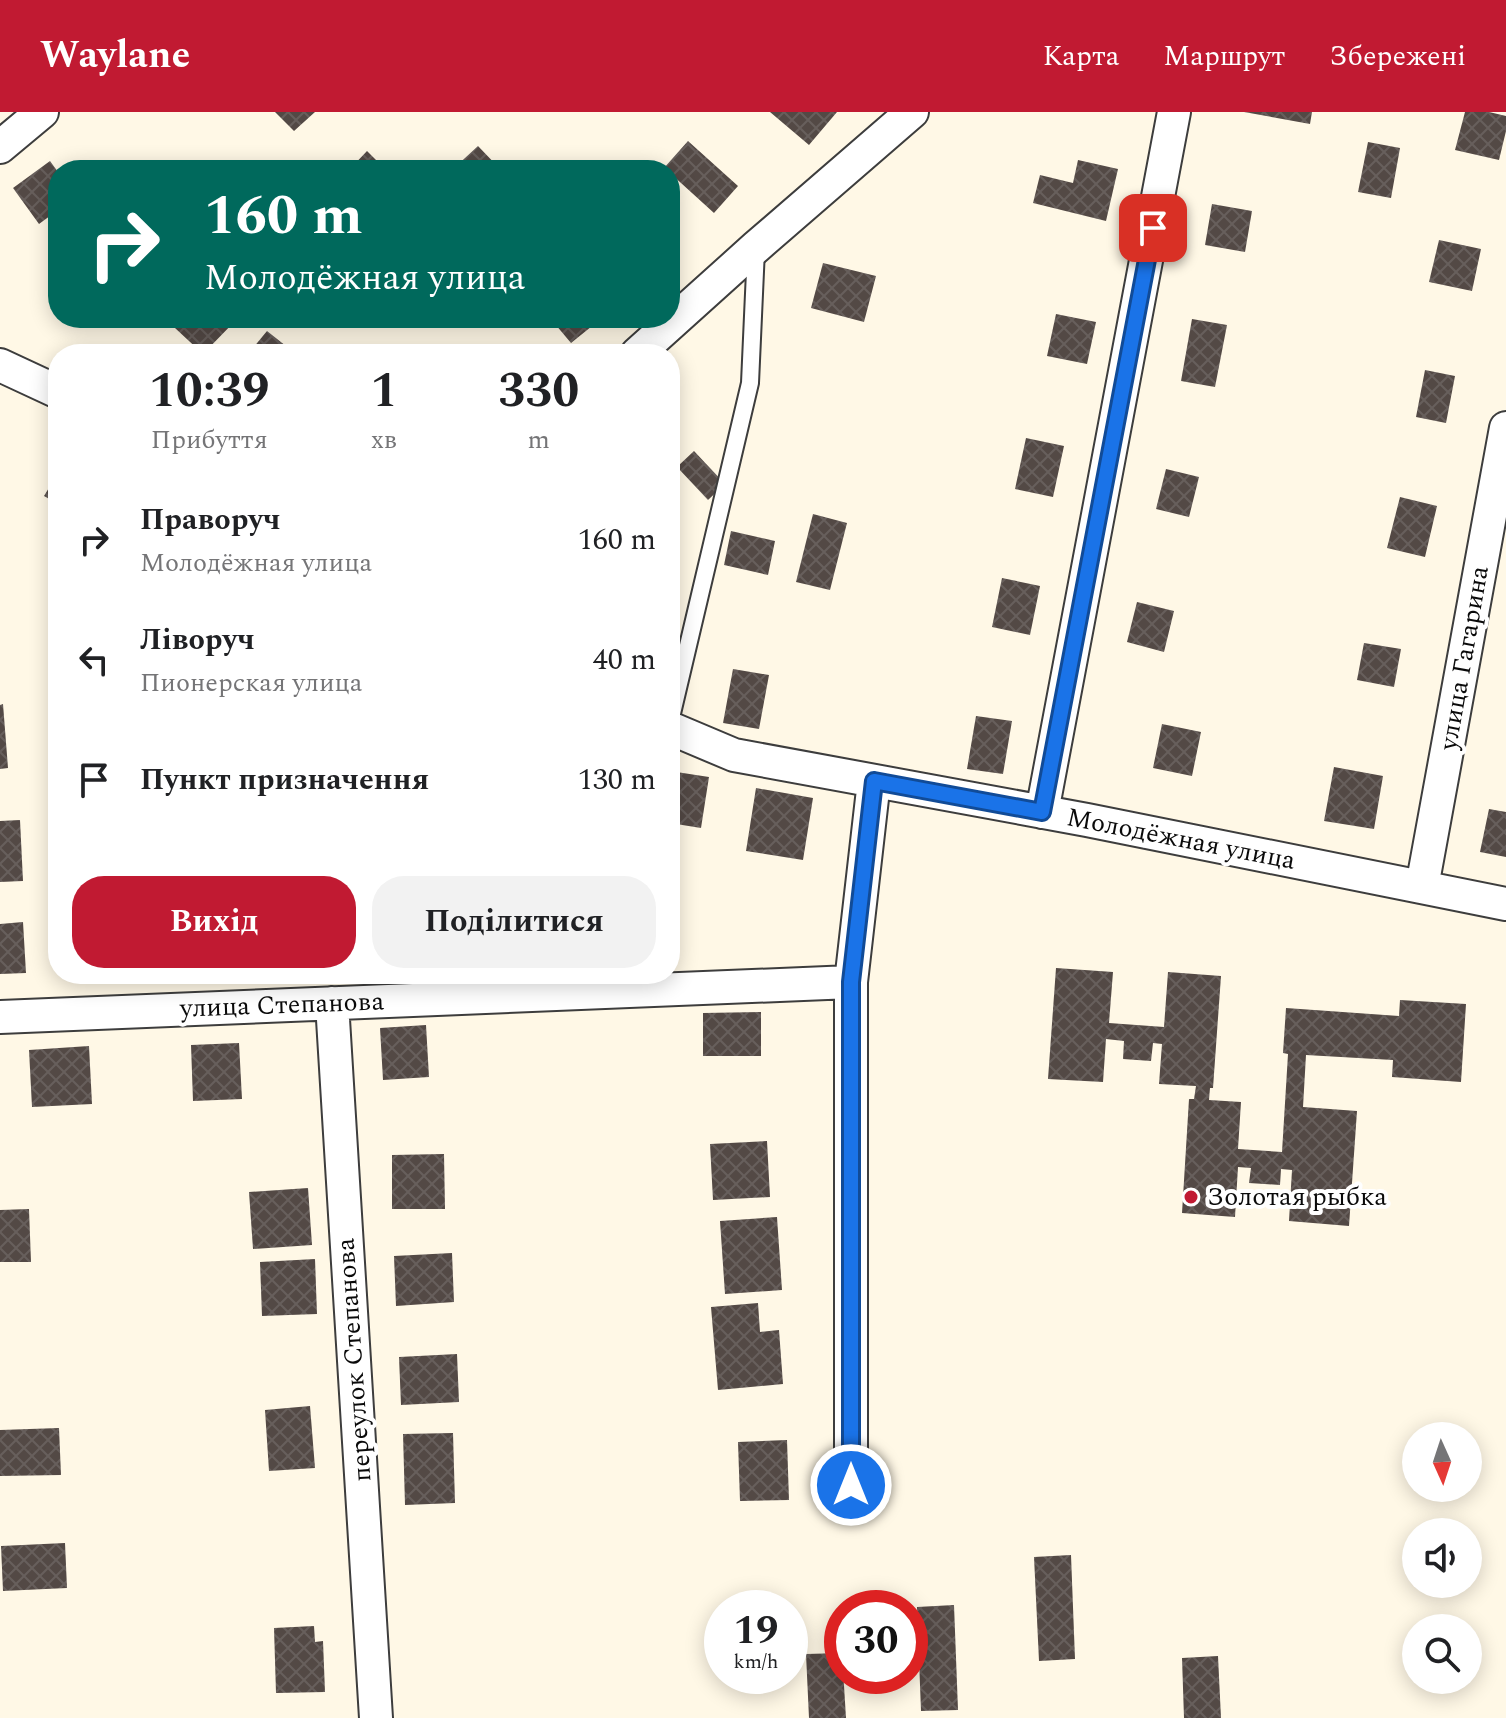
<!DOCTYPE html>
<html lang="uk">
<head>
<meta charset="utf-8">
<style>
  body { margin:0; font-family:Spectral,serif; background:#f2f2f2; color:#202124; height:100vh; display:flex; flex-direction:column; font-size:30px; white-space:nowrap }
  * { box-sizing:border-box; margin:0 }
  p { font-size:26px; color:#757577 }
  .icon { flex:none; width:44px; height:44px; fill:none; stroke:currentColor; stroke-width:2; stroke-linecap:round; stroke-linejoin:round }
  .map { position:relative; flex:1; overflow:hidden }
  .details { position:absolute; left:48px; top:232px; width:632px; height:640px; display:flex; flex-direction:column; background:#fff; border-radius:32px; box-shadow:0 4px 20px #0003 }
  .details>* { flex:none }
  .guide { position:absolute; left:48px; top:48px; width:632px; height:168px; border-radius:32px; box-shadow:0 4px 20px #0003; background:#00695c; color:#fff; overflow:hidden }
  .needle { width:52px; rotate:177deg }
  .fabs { position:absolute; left:1402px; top:1310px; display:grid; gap:16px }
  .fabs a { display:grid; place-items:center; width:80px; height:80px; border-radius:50%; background:#fff; box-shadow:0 4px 20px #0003; font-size:40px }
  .speed { position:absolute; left:704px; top:1478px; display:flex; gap:16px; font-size:40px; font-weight:700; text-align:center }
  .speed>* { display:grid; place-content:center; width:104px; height:104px; border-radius:50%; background:#fff; box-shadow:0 4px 20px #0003; line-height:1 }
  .speed small { font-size:20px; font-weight:400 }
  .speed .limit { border:12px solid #d22; background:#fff; color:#111 }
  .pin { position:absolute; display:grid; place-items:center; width:68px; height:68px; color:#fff; margin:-34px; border-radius:16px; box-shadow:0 4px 12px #0006 }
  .me { position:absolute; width:88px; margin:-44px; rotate:0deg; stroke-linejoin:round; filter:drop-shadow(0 0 6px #0008) }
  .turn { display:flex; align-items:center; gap:28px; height:168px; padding:0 24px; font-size:36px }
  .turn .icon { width:104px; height:104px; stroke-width:2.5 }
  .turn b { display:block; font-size:56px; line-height:68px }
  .eta { display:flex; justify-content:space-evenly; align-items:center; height:136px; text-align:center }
  .eta b { font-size:48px; font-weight:700; line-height:56px }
  .cta { display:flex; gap:16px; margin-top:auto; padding:16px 24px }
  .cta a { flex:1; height:92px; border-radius:32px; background:#c11a32; color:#fff; font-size:32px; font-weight:700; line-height:92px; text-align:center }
  .cta a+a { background:#f2f2f2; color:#202124 }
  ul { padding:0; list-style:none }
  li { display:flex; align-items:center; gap:24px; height:120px; padding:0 24px }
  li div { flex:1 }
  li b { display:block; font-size:30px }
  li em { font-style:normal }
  header { display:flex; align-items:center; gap:48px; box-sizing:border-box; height:112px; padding:0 40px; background:#c11a32; color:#fff }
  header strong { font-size:38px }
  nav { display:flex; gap:44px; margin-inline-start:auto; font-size:28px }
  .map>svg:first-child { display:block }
</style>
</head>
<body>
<header>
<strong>Waylane</strong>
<nav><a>Карта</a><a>Маршрут</a><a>Збережені</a></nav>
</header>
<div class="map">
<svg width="1506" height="1606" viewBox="0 0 1506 1606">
  <defs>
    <pattern id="building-cross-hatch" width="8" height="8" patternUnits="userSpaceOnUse" patternTransform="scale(2)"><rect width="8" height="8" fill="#534945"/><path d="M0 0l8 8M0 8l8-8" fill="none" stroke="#675f5c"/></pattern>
  </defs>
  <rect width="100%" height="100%" fill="#fff8e6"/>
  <!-- building -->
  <path fill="url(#building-cross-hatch)" d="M275 0H315L294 19Z
    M770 0H837L809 33Z
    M1244 0H1312L1310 12Z
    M1465 0H1489L1506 4V19L1499 48 1455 38Z
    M688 29 738 74 714 101 670 61V58L664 56Z
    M1368 30 1400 36 1391 86 1358 80Z
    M478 34 501 58H452Z
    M367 39 386 58H349Z
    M1078 48 1118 57 1106 109 1033 91 1040 63 1073 71Z
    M50 49 58 60V98L39 112 13 76Z
    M1212 92 1252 99 1245 140 1205 133Z
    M1439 128 1481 137 1472 179 1429 170Z
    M823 151 876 164 864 210 811 196Z
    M1056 202 1096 210 1087 252 1047 244Z
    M185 206H238L203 242 175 216Z
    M550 206H602L571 231Z
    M1192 207 1227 213 1215 275 1181 269Z
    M267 219 296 242H248Z
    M1425 258 1455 264 1446 311 1416 305Z
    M1026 326 1064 334 1053 385 1015 377Z
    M694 339 725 372 708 388 677 355Z
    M1166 357 1199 365 1189 405 1156 397Z
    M58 361V392L44 384Z
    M1400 385 1437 394 1425 445 1387 436Z
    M813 402 847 411 830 478 796 470Z
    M731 419 775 429 768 463 724 453Z
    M1002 466 1040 474 1030 523 992 515Z
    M1137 490 1174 499 1164 540 1127 530Z
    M1364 531 1401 537 1394 575 1357 568Z
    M733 557 769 563 759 617 723 611Z
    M3 592 8 656 0 657V593Z
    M976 604 1012 609 1003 662 967 657Z
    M1162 612 1201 620 1192 664 1153 656Z
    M1334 655 1383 664 1374 717 1324 709Z
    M670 659 709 665 701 716 670 711Z
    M756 676 813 686 803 748 746 739Z
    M1489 697 1506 700V745L1480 740Z
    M20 708 23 769 0 770V709Z
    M23 810 26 861 0 862V812Z
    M1056 856 1113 860 1109 911 1164 915 1168 860 1221 864 1213 976H1210L1209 988 1241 990 1238 1037 1282 1040 1288 942 1283 941 1286 896 1399 904 1400 888 1466 892 1461 970 1392 965 1393 948 1306 943 1303 995 1357 999 1349 1114 1289 1109 1292 1058 1281 1057 1280 1073 1249 1071 1251 1056 1238 1055 1235 1105 1182 1101 1189 987H1194L1196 974 1159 972 1162 932 1153 931 1151 949 1123 947 1124 929 1106 927 1103 970 1048 967Z
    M761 900V944H703V901Z
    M426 913 429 965 383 968 380 916Z
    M239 931 242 987 193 989 191 933Z
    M89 934 92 992 32 995 29 938Z
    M767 1029 770 1085 713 1088 710 1032Z
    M444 1042 445 1097H392V1043Z
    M308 1076 312 1133 253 1137 249 1080Z
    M29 1097 31 1150H0V1098Z
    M777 1105 782 1178 725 1182 720 1109Z
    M452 1141 454 1190 396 1194 394 1144Z
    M315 1147 317 1202 262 1204 260 1150Z
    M758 1191 760 1220 779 1218 783 1272 718 1278 711 1195Z
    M457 1242 459 1290 401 1293 399 1245Z
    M310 1294 315 1356 269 1359 265 1298Z
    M59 1316 61 1363 0 1364V1318Z
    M453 1321 455 1391 405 1393 403 1322Z
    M787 1328 789 1388 740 1389 738 1330Z
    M65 1431 67 1476 3 1479 1 1434Z
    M1071 1443 1075 1547 1039 1549 1034 1445Z
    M954 1493 958 1598 921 1599 917 1495Z
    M314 1514 315 1530 323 1529 325 1580 276 1581 274 1516Z
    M842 1541 846 1606H809L806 1542Z
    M1218 1544 1221 1606H1184L1182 1546Z"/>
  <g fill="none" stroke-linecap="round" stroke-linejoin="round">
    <!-- lane casing -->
    <g stroke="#3d3d3d" stroke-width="20">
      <path id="lane" d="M670 610 750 271 756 137"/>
    </g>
    <!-- street casing -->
    <g stroke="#3d3d3d" stroke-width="36">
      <path id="street" d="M0 35 42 0
        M637 242 756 135 912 0
        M0 253 58 280
        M670 616 734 643 1087 708 1506 792
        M1042 700 1174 0
        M1422 775 1506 316
        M332 891 376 1606
        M0 905 851 870
        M851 1373V870L874 669"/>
    </g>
    <!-- lane -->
    <use href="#lane" stroke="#fff" stroke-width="16"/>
    <!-- street -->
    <use href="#street" stroke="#fff" stroke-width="32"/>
  </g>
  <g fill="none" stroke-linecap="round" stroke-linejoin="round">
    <!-- route casing -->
    <g stroke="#114b97" stroke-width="20">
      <path id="route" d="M851 1373V870L874 669 1042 700 1153 116"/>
    </g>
    <!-- route -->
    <use href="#route" stroke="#1a73e8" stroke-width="14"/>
  </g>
  <!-- markers -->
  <circle fill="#c11a32" stroke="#fff" stroke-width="3" cx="1191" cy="1085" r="8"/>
  <g text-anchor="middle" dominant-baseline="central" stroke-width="8" stroke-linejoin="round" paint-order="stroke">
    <!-- street labels -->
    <g font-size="26" fill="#0a0a0a" stroke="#fff">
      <text transform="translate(1464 546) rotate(-80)">улица Гагарина</text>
      <text transform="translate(1181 727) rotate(11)">Молодёжная улица</text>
      <text transform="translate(282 893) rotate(-2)">улица Степанова</text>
      <text transform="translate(354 1248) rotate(-94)">переулок Степанова</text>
    </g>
    <!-- poi labels -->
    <g font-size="26" fill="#0a0a0a" stroke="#fff" text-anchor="start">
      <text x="1207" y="1085">Золотая рыбка</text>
    </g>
  </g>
</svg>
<div class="fabs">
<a><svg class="needle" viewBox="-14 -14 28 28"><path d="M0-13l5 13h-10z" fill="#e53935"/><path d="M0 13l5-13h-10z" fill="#757577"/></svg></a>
<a><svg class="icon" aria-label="sound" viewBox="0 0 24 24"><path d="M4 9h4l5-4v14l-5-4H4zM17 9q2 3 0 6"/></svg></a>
<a><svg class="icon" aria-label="search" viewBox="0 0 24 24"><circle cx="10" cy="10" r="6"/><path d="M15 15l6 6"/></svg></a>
</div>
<div class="speed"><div>19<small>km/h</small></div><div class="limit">30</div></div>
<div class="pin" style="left:1153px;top:116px;background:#d93025"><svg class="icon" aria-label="arrive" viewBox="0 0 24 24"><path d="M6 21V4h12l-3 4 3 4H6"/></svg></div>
<svg class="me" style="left:851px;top:1373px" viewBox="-20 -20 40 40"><circle r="17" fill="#1a73e8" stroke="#fff" stroke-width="3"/><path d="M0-11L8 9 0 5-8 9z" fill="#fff"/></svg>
<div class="guide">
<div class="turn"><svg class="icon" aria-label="right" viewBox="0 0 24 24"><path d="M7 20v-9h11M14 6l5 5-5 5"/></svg><div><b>160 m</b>Молодёжная улица</div></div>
</div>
<section class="details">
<div class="eta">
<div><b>10:39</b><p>Прибуття</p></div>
<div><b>1</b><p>хв</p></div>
<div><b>330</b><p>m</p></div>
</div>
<ul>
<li><svg class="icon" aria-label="right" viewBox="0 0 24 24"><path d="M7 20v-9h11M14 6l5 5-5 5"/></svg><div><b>Праворуч</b><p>Молодёжная улица</p></div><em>160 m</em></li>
<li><svg class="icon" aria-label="left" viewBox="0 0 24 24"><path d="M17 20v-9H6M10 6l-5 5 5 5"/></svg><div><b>Ліворуч</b><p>Пионерская улица</p></div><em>40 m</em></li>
<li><svg class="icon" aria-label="arrive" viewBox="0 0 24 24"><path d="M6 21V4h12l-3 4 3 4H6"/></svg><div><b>Пункт призначення</b></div><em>130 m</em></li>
</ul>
<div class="cta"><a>Вихід</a><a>Поділитися</a></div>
</section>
</div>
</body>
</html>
